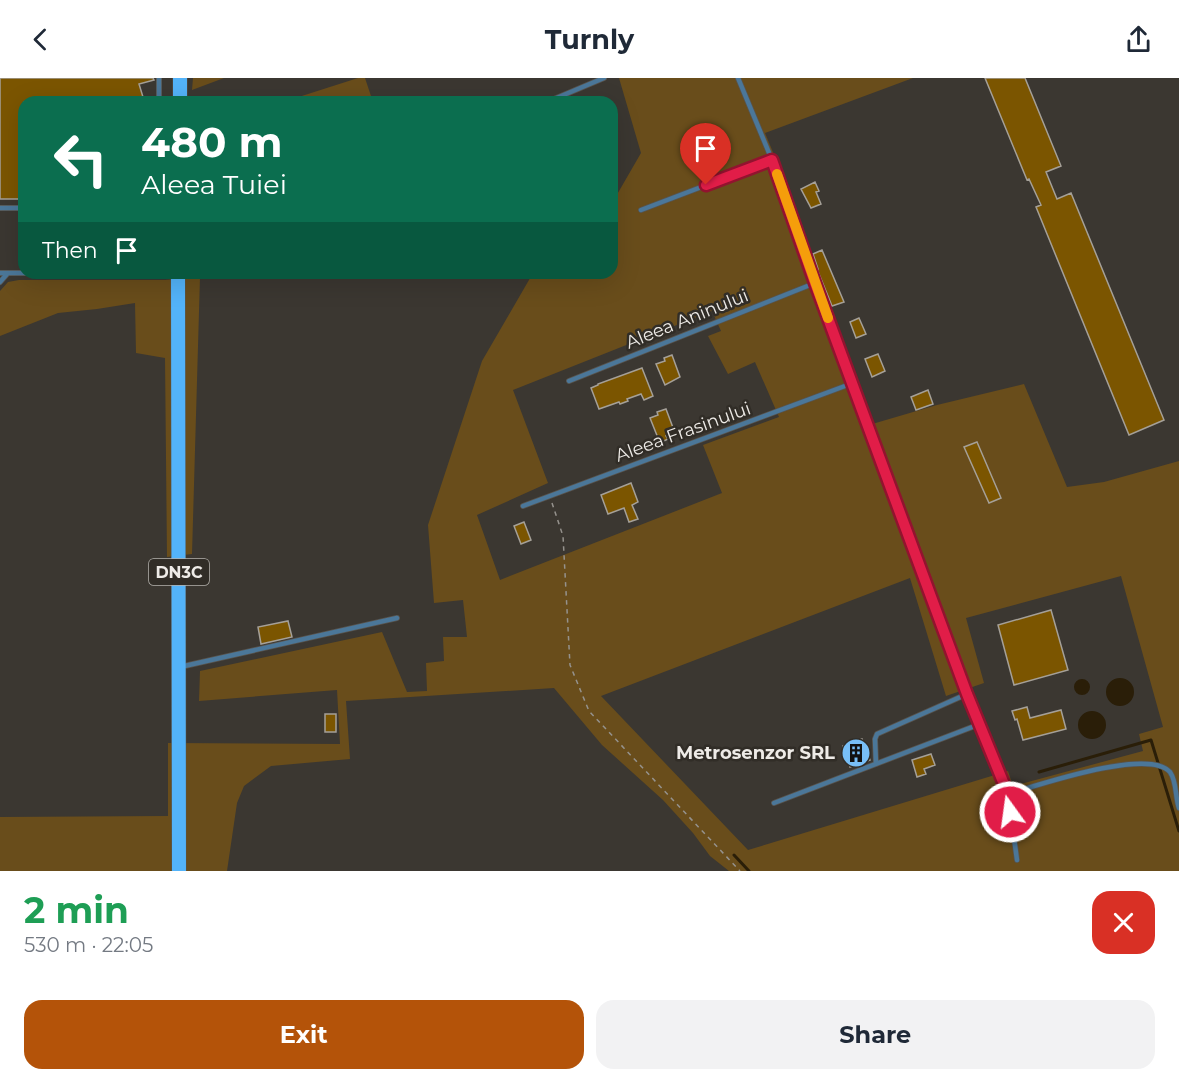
<!DOCTYPE html>
<html lang="en">
<head>
<meta charset="utf-8">
<style>
  body { margin:0; font-family:Montserrat,sans-serif; background:#f2f2f3; color:#1f2937; height:100vh; display:flex; flex-direction:column; font-size:22px; white-space:nowrap }
  * { box-sizing:border-box; margin:0 }
  p { font-size:20px; color:#747a83 }
  .icon { flex:none; width:33px; height:33px; fill:none; stroke:currentColor; stroke-width:2; stroke-linecap:round; stroke-linejoin:round }
  .map { position:relative; height:793px; overflow:hidden }
  .panel { display:flex; flex-direction:column; background:#fff; flex:1 }
  .panel>* { flex:none }
  .hud { position:absolute; left:18px; top:18px; width:600px; height:183px; border-radius:18px; box-shadow:0 6px 24px #0002; background:#0b6e4f; color:#fff; overflow:hidden }
  .pin { position:absolute; display:grid; place-items:center; width:51px; height:51px; color:#fff; margin:-62px -26px; border-radius:50% 50% 50% 0; rotate:-45deg; box-shadow:0 0 6px #0007 }
  .pin .icon { rotate:45deg }
  .me { position:absolute; width:66px; margin:-33px; rotate:346deg; stroke-linejoin:round; filter:drop-shadow(0 0 4px #0008) }
  .turn { display:flex; align-items:center; gap:21px; height:126px; padding:0 24px; font-size:27px }
  .turn .icon { width:78px; height:78px; stroke-width:2.5 }
  .turn b { display:block; font-size:42px; line-height:51px }
  .then { display:flex; align-items:center; height:57px; padding:0 24px; background:#0003; gap:12px; font-size:22px }
  .round { display:grid; place-items:center; flex:none; width:63px; height:63px; border-radius:18px; background:#f2f2f3 }
  .summary { display:flex; align-items:center; justify-content:space-between; height:102px; padding:0 24px }
  h1 { font-size:36px; font-weight:700; line-height:45px; color:#1e9e55 }
  .action { display:flex; gap:12px; margin-top:auto; padding:12px 24px }
  .action a { flex:1; height:69px; border-radius:18px; background:#b45309; color:#fff; font-size:24px; font-weight:700; line-height:69px; text-align:center }
  .action a+a { background:#f2f2f3; color:#1f2937 }
  header { display:flex; justify-content:space-between; align-items:center; height:78px; padding:0 24px; background:#fff; font-size:27px; font-weight:700 }
  .map>svg:first-child { display:block }
</style>
</head>
<body>
<header><svg class="icon" aria-label="back" viewBox="0 0 24 24"><path d="M15 5l-7 7 7 7"/></svg>Turnly<svg class="icon" aria-label="share" viewBox="0 0 24 24"><path d="M12 15V3M7 8l5-5 5 5M5 13v7h14v-7"/></svg></header>
<div class="map">
<svg width="1179" height="793" viewBox="0 0 1179 793">
  <rect width="100%" height="100%" fill="#3b3731"/>
  <!-- green -->
  <path fill="#694d1b" fill-rule="evenodd" d="M193 0H224L192 12Z
    M358 0H365L373 24H283Z
    M619 0H913L765 55 784 101 775 105 862 349 937 327 1024 306 1067 409 1104 404 1179 383V793H729L710 778 693 755 663 722 602 667 554 610 346 623 350 681 271 688 244 708 237 725 227 793H0V739L168 738V665L340 666 337 612 199 623 200 593 382 554 407 614 427 613 426 585 444 583 443 559H467L463 522 434 525 428 447 482 283 533 195H612V122L615 120 641 75ZM712 233 721 253 708 258 728 296 755 284 779 339 703 367 722 415 500 502 477 437 548 405 513 312ZM1121 498 1163 649 1139 656 1143 673 1013 708 1008 693 748 772 601 618 910 500 946 618 984 605 966 540Z
    M187 195H202L200 199 192 476 167 479 165 280 136 275 135 225 97 231 58 235 0 258V213L8 204 19 202H165L187 200Z"/>
  <!-- water -->
  <path fill="#2a1e08" d="M1106 614a14 14 0 1 1 28 0a14 14 0 1 1-28 0Z
    M1074 609a8 8 0 1 1 16 0a8 8 0 1 1-16 0Z
    M1078 647a14 14 0 1 1 28 0a14 14 0 1 1-28 0Z"/>
  <g fill="none" stroke-linecap="round" stroke-linejoin="round">
    <!-- stream -->
    <path stroke="#2a1e08" stroke-width="3" d="M1039 694 1151 662 1179 753
      M734 777 749 793"/>
  </g>
  <!-- building -->
  <path fill="#7b5500" stroke="#a5a098" stroke-width="1.5" d="M0 0H153L154 2 139 6 143 19 137 21V24H24V121H0Z
    M985 0H1025L1061 88 1046 94 1057 121 1071 115 1164 342 1129 357 1036 129 1041 127 1029 101 1027 102Z
    M815 104 819 113 816 114 821 126 811 130 801 111Z
    M822 172 844 224 832 228 817 191H818L813 176Z
    M859 240 866 256 856 260 850 244Z
    M878 276 885 293 872 299 865 281Z
    M672 277 680 299 665 307 656 286 665 283 664 280Z
    M642 290 653 318 644 322 641 316 627 321 628 323 620 326 619 324 599 331 591 310 598 307V306Z
    M928 312 933 326 916 332 911 319Z
    M666 331 675 355 666 358 668 361 660 365 650 340 658 337 657 334Z
    M977 364 1001 420 989 425 964 369Z
    M631 405 638 424 632 427 638 441 629 444 624 430 608 436 601 417Z
    M524 444 531 462 521 466 514 448Z
    M1051 532 1068 592 1014 607 998 547Z
    M288 543 292 559 261 566 258 549Z
    M1027 629 1030 640 1061 632 1066 651 1023 662 1017 641 1015 642 1012 633Z
    M325 636H336V654H325Z
    M862 661 870 682 850 689 843 668Z
    M931 676 935 687 924 691 926 696 917 699 912 682Z"/>
  <g fill="none" stroke-linecap="round" stroke-linejoin="round">
    <!-- lane casing -->
    <g stroke="#58544e" stroke-width="6">
      <path id="lane" d="M159 0V24
        M738 0 772 82 815 205 967 616 1008 716 1017 782
        M547 24 604 0
        M0 130H24
        M641 132 772 82
        M0 195H147
        M0 204 7 196
        M569 303 815 205
        M523 428 853 305
        M180 589 397 540
        M876 686 875 661 877 656 967 616
        M1008 716C1036 708 1148 669 1170 694 1177 704 1175 719 1179 730
        M774 725 980 646"/>
    </g>
    <!-- primary casing -->
    <g stroke="#58544e" stroke-width="15">
      <path id="primary" d="M180 0V24
        M178 195 179 793"/>
    </g>
    <!-- path -->
    <path stroke="#95928d" stroke-width="1.5" stroke-dasharray="4.5 4.5" stroke-linecap="butt" d="M552 425 563 458 570 587 589 633 740 793"/>
    <!-- lane -->
    <use href="#lane" stroke="#4b7799" stroke-width="4.5"/>
    <!-- primary -->
    <use href="#primary" stroke="#53b3f9" stroke-width="14"/>
  </g>
  <g fill="none" stroke-linecap="round" stroke-linejoin="round">
    <!-- route casing -->
    <g stroke="#92132f" stroke-width="15">
      <path id="route" d="M706 107 772 82 815 205 967 616 1008 716 1010 734"/>
    </g>
    <!-- route -->
    <use href="#route" stroke="#e11d48" stroke-width="10"/>
    <!-- slow -->
    <path stroke="#f59e0b" stroke-width="10" d="M777 96 828 240"/>
  </g>
  <!-- icons -->
  <defs>
    <g id="building-disc" transform="scale(1.5)"><circle r="9.5" fill="#78bff7" stroke="#312d27"/><path d="M-4-6H4V6H1V3H-1V6H-4ZM-2.5-4.3h1.7v1.8h-1.7ZM.8-4.3h1.7v1.8H.8ZM-2.5-1h1.7V.8h-1.7ZM.8-1h1.7V.8H.8Z" fill="#111"/></g>
  </defs>
  <g fill-rule="evenodd">
    <use href="#building-disc" x="856" y="675"/>
  </g>
  <g text-anchor="middle" dominant-baseline="central" stroke-width="5" stroke-linejoin="round" paint-order="stroke">
    <!-- shield labels -->
    <rect fill="#312d27" stroke="#b5b2ad" stroke-width="1.5" x="149" y="481" width="60" height="26" rx="4.5"/>
    <g font-size="16" font-weight="bold" fill="#eeebe7">
      <text x="179" y="494">DN3C</text>
    </g>
    <!-- street labels -->
    <g font-size="18" fill="#eeebe7" stroke="#312d27">
      <text transform="translate(687 241) rotate(-22)">Aleea Aninului</text>
      <text transform="translate(683 354) rotate(-20)">Aleea Frasinului</text>
    </g>
    <!-- poi labels -->
    <g font-size="18" font-weight="bold" fill="#eeebe7" stroke="#312d27" text-anchor="end">
      <text x="835" y="675">Metrosenzor SRL</text>
    </g>
  </g>
</svg>
<div class="pin" style="left:706px;top:107px;background:#d93025"><svg class="icon" aria-label="arrive" viewBox="0 0 24 24"><path d="M6 21V4h12l-3 4 3 4H6"/></svg></div>
<svg class="me" style="left:1010px;top:734px" viewBox="-20 -20 40 40"><circle r="17" fill="#e11d48" stroke="#fff" stroke-width="3"/><path d="M0-11L8 9 0 5-8 9z" fill="#fff"/></svg>
<div class="hud">
<div class="turn"><svg class="icon" aria-label="left" viewBox="0 0 24 24"><path d="M17 20v-9H6M10 6l-5 5 5 5"/></svg><div><b>480 m</b>Aleea Tuiei</div></div>
<div class="then">Then<svg class="icon" aria-label="arrive" viewBox="0 0 24 24"><path d="M6 21V4h12l-3 4 3 4H6"/></svg></div>
</div>
</div>
<section class="panel">
<div class="summary"><div><h1>2 min</h1><p>530 m · 22:05</p></div><a class="round" style="background:#d93025;color:#fff"><svg class="icon" aria-label="close" viewBox="0 0 24 24"><path d="M6 6l12 12M18 6L6 18"/></svg></a></div>
<div class="action"><a>Exit</a><a>Share</a></div>
</section>
</body>
</html>
